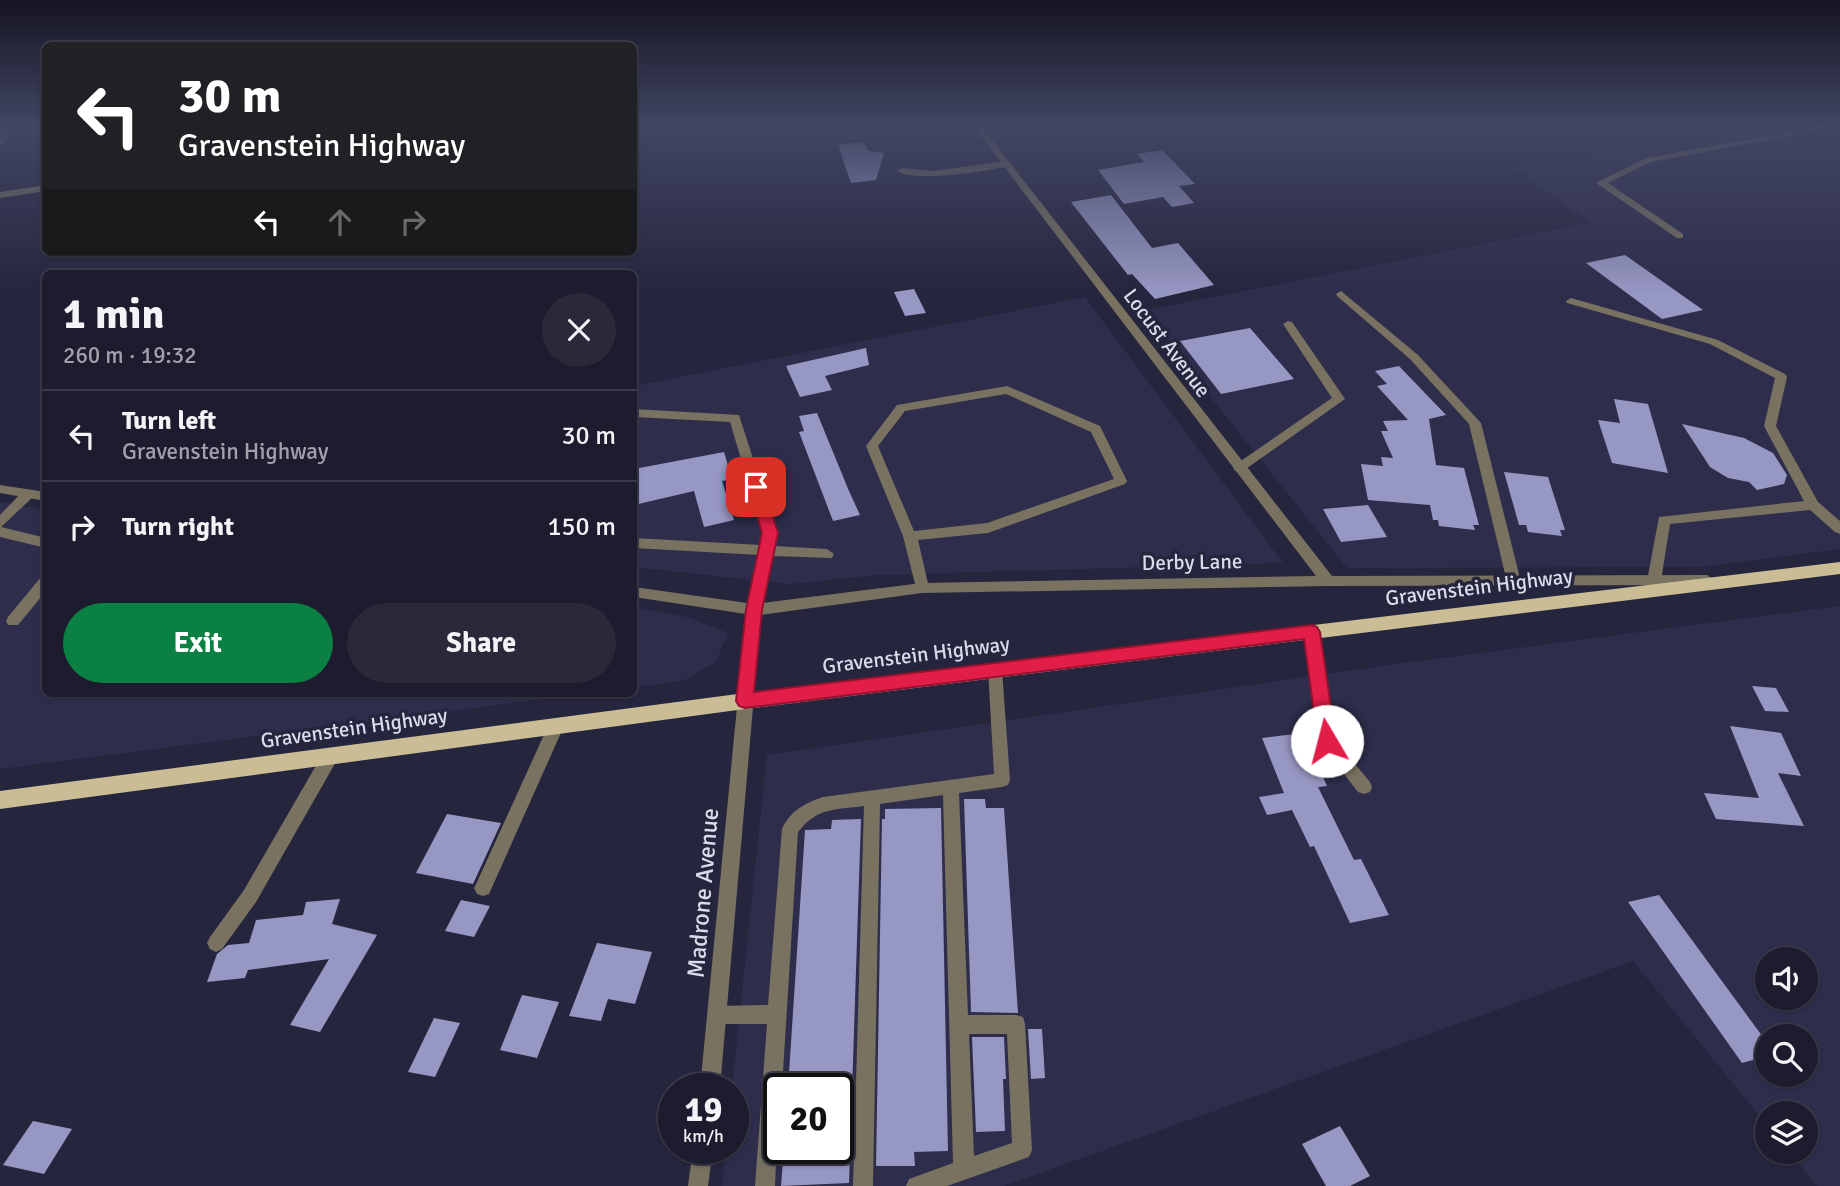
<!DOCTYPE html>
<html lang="en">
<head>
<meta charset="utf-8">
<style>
  body { margin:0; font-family:Signika,sans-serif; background:#29293a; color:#f1f3f6; height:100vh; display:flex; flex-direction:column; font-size:26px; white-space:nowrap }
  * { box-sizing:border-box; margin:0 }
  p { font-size:23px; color:#a0a1aa }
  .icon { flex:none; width:38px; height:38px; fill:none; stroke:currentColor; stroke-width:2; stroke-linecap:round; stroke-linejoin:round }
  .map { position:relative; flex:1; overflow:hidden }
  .drawer { position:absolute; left:42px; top:270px; width:595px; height:427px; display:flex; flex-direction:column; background:#1c1c2e; border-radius:10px; box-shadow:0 2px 5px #0004,0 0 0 2px #3a3a4a }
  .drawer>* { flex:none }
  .top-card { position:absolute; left:42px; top:42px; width:595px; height:214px; border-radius:10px; box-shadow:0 2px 5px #0004,0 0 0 2px #3a3a4a; background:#202124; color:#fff; overflow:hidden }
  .buttons { position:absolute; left:1755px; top:947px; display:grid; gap:14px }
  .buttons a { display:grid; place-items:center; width:63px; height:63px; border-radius:50%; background:#1c1c2e; box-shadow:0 2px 5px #0004,0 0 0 2px #3a3a4a; font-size:35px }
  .speed { position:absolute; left:658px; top:1073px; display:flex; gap:14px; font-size:35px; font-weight:700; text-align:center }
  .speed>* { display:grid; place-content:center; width:91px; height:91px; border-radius:50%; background:#1c1c2e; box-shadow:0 2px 5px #0004,0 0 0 2px #3a3a4a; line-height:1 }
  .speed small { font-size:18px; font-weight:400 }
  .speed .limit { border:4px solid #111; border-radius:10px; background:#fff; color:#111 }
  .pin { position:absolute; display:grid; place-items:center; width:60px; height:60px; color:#fff; margin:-30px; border-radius:14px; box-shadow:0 4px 10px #0006 }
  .me { position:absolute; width:77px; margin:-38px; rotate:352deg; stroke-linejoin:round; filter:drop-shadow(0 0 5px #0008) }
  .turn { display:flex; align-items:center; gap:24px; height:147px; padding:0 21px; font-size:32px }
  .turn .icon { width:91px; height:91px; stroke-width:2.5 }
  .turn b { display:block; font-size:49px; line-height:60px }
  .lanes { display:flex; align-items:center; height:66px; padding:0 21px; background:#0003; justify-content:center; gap:35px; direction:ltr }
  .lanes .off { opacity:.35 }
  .round { display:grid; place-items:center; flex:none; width:74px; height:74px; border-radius:37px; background:#29293a }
  .head { display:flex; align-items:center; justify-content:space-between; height:119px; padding:0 21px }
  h1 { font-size:42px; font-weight:800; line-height:52px }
  .primary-button { display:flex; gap:14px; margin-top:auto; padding:14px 21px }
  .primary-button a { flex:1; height:80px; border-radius:42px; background:#0b8043; color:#fff; font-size:28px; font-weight:800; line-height:80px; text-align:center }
  .primary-button a+a { background:#29293a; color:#f1f3f6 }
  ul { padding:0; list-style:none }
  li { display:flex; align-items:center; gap:21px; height:91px; padding:0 21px; border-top:2px solid #3a3a4a }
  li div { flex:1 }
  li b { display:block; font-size:26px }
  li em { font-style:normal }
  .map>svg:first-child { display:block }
</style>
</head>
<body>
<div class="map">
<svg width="1840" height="1186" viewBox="0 0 1840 1186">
  <rect width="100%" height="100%" fill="#26253e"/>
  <!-- built -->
  <path fill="#2e2d4c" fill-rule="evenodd" d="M1736 127H1840V549L1701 567 1347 568 1142 311 1591 223 1512 166Z
    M1085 297 1283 563 878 575 790 584 634 567V386Z
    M0 502 45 510 46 693H590L0 769Z
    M1840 606V1186H1817L1789 1152H1806V1113H1768L1767 1125 1633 961 1004 1186H722L726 1148H733L732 1088 767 755 1396 664ZM1768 959H1806V998H1768ZM1768 1036H1806V1074H1768ZM779 1088H838V1148H779Z
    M634 608 687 617 728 633 716 662 683 681 634 687Z"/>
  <!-- building -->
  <path fill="#9797c3" d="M864 142 868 151 884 153 876 180 851 183 838 145Z
    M1162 150 1195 184 1179 186 1194 203 1172 207 1163 197 1124 204 1098 170 1144 162 1137 154Z
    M1111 195 1152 248 1178 243 1214 285 1155 299 1132 274 1128 275 1071 202Z
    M1625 255 1703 310 1662 319 1586 263Z
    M914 289 926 313 905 316 894 292Z
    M1250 328 1294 379 1221 394 1180 341Z
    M866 348 869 365 825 376 832 390 800 397 786 366Z
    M1399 366 1446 415 1429 419 1436 465 1464 468 1479 525H1473L1475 530 1439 526 1438 520H1433L1430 505 1368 500 1361 464 1383 466 1381 457 1393 458 1381 431H1388L1383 421 1408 420 1377 386 1387 384 1375 371Z
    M1614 399 1648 404 1668 473 1612 463 1598 420 1620 423Z
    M817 413 849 491 860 515 833 521 799 432 804 431 799 416Z
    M1682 424 1744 438 1773 453 1787 475 1784 484 1757 490 1749 482 1728 478 1710 467Z
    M724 452 732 479 722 481 734 520 704 527 694 491 634 505V469Z
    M1504 472 1548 477 1565 530H1560L1562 536 1528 532 1526 525H1519Z
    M1368 505 1387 537 1341 542 1323 509Z
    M1752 686 1776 688 1789 712 1765 711Z
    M1730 726 1781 733 1801 776 1778 773 1804 826 1716 819 1704 793 1759 798Z
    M1303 733 1327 786 1318 787 1354 860 1361 859 1389 915 1350 923 1314 846 1310 847 1292 810 1267 815 1259 797 1284 793 1262 738Z
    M964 799H985L986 808H1004L1018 1013 971 1012Z
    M941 808 948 1151 914 1152 915 1166H876L882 819H885V809Z
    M447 814 501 823 473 884 416 873Z
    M861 819 849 1183 781 1186 784 1148H838V1088H788L805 830 831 829 832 820Z
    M1659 895 1768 1044V1056L1742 1063 1628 902Z
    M340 899 332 924 377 935 320 1032 290 1025 329 959 248 970 245 978 207 982 217 954 228 945 249 943 256 920 303 915 306 902Z
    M461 900 490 906 474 937 445 931Z
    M597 943 652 952 635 1004 608 999 601 1021 569 1016Z
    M522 995 559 1002 537 1058 500 1050Z
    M434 1018 460 1023 435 1077 408 1072Z
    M1028 1029H1042L1045 1078 1031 1079Z
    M972 1037H1004L1006 1079H1003L1005 1131 976 1132Z
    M33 1121 72 1129 44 1174 3 1165Z
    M1340 1126 1370 1176 1350 1186H1326L1302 1144Z"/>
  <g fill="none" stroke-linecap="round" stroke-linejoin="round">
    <!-- service -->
    <path fill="#797260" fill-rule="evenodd" d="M1817 127H1835L1651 162 1608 183 1683 234V238H1677L1596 183 1646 158Z
      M1006 161 1009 162V166C985 171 918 183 897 171L902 168 932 171Z
      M46 185V191L0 198V192Z
      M1341 291 1418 355 1481 423 1521 582 1519 586 1514 587 1507 582 1469 424 1410 359 1337 296 1336 294Z
      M1571 298 1718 340 1785 374 1787 377 1776 426 1818 502 1840 521V534L1835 532 1810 510 1670 524 1661 581 1659 585H1649L1647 581 1659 517 1804 501 1764 426 1775 378 1710 344 1567 303 1566 301Z
      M1288 321 1292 322 1345 399 1243 471H1235L1233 468 1235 465 1332 398 1283 324Z
      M1007 386 1100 426 1127 481 1125 484 988 533 918 540 929 588 927 592H917L903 536 866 446 897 405ZM1006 394 1091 432 1114 479 987 523 914 531 878 446 905 411Z
      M634 409 739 415 777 533 774 546 827 549 834 554 832 558 772 556 761 610 759 614H749L747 610 759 555 634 548V538L761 545 763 533 730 422 634 417Z
      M28 489 34 494 33 497 1 527 46 538V548L0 537V515L23 491Z
      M46 576V591L18 625H8L6 621 8 617 41 577Z
      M1312 626 1317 628 1319 632 1335 740 1370 782 1372 787 1370 792 1364 794 1358 792 1319 742 1305 632 1307 628Z
      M995 664 1000 666 1002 670 1010 780 1008 785 1002 787 959 793 968 1015H1016L1023 1017 1025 1024 1032 1150 1029 1157 947 1186H906L909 1179 953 1163 943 795 880 804 873 1186H853L864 806C834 810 818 807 798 832L782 1088H779L775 1186H755L767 1024H719L712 1022 710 1015 712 1008 719 1006 768 1005 782 829C790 811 805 803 823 797L994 774 988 670 990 666ZM969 1034H1007L1012 1143 974 1156Z
      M556 719 561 721 564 726 489 894 483 896 477 894 474 888 477 882 548 726 551 721Z
      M331 748 337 750 339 755 337 760 256 902 222 949 216 952 210 949 207 943 210 937 244 890 325 750Z"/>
    <!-- minor -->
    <path fill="#797260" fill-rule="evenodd" d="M4 127H12L3 144 0 145V134Z
      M974 127H982L1332 576 1707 575 1714 580 1707 585 1328 586 922 593 761 615 720 1088H700L746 614 634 597V587L754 604 922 583 1316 576Z
      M0 485 46 492V501L0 493Z
      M693 1148H713L708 1186H688Z"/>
    <!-- primary -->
    <path fill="#cabd96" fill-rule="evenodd" d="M1840 562V574L745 709 0 809V791L745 693Z"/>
  </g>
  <!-- sky -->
  <linearGradient id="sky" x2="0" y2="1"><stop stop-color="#151422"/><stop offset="0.43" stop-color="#414663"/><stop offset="1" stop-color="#414663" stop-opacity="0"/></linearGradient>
  <rect width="1840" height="293" fill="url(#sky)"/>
  <!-- route -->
  <path fill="#e11d48" stroke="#92132f" stroke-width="2" d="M756 482 763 487 778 533 762 610 754 692 1312 625 1317 627 1320 632 1336 741 1334 747 1327 749 1321 747 1318 741 1304 639 745 708 739 706 736 701 746 610 762 533 749 487Z"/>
  <g text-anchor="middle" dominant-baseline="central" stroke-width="7" stroke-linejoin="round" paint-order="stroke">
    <!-- street labels -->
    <g font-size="21" fill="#dadbeb" stroke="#26253e">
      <text transform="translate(1167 343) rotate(53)">Locust Avenue</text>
      <text transform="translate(1192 562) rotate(-1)">Derby Lane</text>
      <text transform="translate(1479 587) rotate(-7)">Gravenstein Highway</text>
      <text transform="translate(916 655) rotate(-7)">Gravenstein Highway</text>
      <text transform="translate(354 728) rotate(-8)">Gravenstein Highway</text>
    </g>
    <!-- near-street labels -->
    <g font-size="24" fill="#dadbeb" stroke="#26253e">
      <text transform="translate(703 893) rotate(-85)">Madrone Avenue</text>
    </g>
  </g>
</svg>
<div class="buttons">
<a><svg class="icon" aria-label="sound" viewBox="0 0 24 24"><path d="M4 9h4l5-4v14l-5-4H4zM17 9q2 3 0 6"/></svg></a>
<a><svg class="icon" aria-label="search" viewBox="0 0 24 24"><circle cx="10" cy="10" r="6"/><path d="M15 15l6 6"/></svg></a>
<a><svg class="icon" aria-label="layers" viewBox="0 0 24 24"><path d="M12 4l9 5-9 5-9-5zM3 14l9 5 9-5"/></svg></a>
</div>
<div class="speed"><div>19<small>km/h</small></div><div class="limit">20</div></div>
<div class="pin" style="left:756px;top:487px;background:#d93025"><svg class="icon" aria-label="arrive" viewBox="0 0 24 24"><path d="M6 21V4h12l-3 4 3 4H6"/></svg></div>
<svg class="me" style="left:1327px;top:741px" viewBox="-20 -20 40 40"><circle r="19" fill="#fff"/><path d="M0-13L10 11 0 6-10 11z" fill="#e11d48"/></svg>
<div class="top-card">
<div class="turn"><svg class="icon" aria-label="left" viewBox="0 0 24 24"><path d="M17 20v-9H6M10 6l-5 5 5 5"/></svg><div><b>30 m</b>Gravenstein Highway</div></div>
<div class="lanes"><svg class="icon" aria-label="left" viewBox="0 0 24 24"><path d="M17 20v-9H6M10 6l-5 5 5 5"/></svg><svg class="icon off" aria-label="ahead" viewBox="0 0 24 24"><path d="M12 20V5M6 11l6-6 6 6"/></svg><svg class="icon off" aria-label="right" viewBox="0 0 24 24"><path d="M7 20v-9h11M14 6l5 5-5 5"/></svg></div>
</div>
<section class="drawer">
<div class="head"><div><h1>1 min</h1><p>260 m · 19:32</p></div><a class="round"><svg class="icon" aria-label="close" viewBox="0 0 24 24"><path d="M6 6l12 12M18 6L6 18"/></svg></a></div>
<ul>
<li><svg class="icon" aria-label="left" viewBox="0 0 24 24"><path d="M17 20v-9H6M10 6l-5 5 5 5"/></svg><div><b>Turn left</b><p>Gravenstein Highway</p></div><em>30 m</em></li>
<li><svg class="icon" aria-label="right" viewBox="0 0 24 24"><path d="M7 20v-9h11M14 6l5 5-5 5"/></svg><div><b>Turn right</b></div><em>150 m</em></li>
</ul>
<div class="primary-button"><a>Exit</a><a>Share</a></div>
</section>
</div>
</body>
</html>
